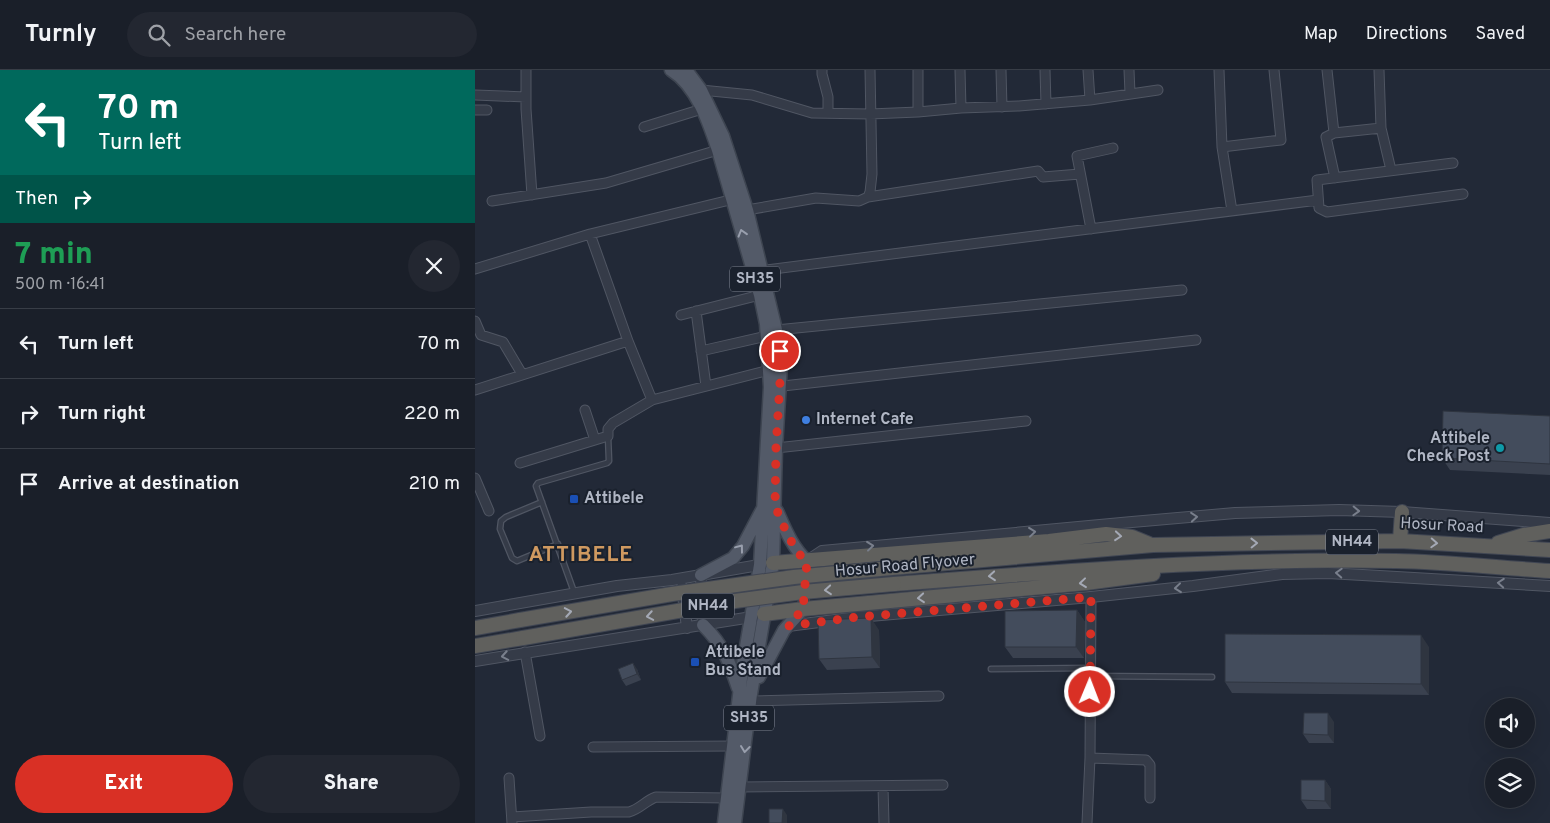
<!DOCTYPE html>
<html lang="en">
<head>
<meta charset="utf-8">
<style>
  body { margin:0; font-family:Overpass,sans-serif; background:#232731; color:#f1f3f6; height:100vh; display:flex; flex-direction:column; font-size:19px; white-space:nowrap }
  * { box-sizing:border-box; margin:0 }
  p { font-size:16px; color:#9fa2a8 }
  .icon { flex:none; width:28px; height:28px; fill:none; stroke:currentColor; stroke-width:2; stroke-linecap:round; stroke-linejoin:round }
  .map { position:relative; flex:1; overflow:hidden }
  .details { display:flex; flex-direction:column; background:#1a1f29; width:475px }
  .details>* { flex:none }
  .hud { background:#00695c; color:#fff; overflow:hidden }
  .buttons { position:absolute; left:1010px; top:628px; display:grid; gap:10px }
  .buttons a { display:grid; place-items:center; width:50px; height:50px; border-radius:50%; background:#1a1f29; box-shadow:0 5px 20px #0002,0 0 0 1px #383d46; font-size:25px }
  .pin { position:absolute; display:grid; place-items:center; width:42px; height:42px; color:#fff; margin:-21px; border:2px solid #fff; border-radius:50%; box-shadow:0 1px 5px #0007 }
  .me { position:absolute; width:55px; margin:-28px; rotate:1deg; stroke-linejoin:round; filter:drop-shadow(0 0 4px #0008) }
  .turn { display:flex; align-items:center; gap:18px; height:105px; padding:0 15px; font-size:22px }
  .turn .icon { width:65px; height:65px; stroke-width:2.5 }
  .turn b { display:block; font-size:35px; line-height:42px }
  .then { display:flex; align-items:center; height:48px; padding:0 15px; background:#0003; gap:10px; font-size:19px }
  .round { display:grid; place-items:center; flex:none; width:52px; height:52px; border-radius:26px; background:#232731 }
  .summary { display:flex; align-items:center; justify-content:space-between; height:85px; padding:0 15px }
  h1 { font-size:30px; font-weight:800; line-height:38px; color:#1e9e55 }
  .primary-button { display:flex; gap:10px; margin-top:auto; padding:10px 15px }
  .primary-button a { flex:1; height:58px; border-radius:30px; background:#d93025; color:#fff; font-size:20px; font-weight:800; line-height:58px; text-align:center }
  .primary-button a+a { background:#232731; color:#f1f3f6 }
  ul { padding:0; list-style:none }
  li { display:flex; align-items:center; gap:15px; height:70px; padding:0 15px; border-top:1px solid #383d46 }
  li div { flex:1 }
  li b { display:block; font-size:19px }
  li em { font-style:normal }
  header { display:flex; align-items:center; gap:30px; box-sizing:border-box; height:70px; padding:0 25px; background:#1a1f29; border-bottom:1px solid #383d46 }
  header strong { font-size:24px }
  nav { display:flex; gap:28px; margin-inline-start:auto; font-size:18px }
  .search { width:350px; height:45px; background:#232731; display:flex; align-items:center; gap:12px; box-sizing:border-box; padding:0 18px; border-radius:28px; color:#9fa2a8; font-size:19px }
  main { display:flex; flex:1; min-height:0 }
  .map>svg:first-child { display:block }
</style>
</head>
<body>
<header>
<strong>Turnly</strong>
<div class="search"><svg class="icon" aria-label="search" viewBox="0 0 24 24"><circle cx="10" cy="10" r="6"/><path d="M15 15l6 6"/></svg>Search here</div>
<nav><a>Map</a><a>Directions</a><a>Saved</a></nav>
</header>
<main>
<section class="details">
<div class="hud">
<div class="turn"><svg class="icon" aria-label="left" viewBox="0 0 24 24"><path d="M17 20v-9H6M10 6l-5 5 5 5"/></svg><div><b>70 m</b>Turn left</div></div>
<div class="then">Then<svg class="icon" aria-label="right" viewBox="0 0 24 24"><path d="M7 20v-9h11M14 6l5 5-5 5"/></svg></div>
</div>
<div class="summary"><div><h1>7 min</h1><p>500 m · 16:41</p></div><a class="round"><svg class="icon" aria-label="close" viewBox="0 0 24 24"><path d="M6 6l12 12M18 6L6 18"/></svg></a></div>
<ul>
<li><svg class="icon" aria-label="left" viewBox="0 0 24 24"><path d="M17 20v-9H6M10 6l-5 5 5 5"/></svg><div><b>Turn left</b></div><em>70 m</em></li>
<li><svg class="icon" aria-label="right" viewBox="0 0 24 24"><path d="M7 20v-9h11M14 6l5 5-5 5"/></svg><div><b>Turn right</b></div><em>220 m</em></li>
<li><svg class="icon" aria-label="arrive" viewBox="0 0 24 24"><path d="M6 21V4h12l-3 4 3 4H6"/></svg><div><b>Arrive at destination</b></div><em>210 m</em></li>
</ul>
<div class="primary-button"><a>Exit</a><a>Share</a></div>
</section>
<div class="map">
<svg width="1075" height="753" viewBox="0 0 1075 753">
  <rect width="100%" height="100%" fill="#222937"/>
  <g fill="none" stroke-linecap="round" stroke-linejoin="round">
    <!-- service casing -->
    <g stroke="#505663" stroke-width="7">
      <path id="service" d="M67 432 31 447 26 451 25 459 37 488 42 491 83 474
        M99 522 61 416 63 413 132 393 134 391 133 366
        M516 599 615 598
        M616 606 737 607"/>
    </g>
    <!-- minor casing -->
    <g stroke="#505663" stroke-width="11">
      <path id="minor" d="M51 0V39L57 125
        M347 0V4L353 27V43
        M485 0 486 38
        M526 0 527 37
        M570 0 571 34
        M613 0 615 30
        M654 0 655 23
        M744 0 747 77 806 70 799 0
        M852 0 859 63
        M904 0 906 58 916 100
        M226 20 277 25 337 43 395 44 443 42 486 38 544 36 615 30 683 20
        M0 25 51 27
        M0 40H12
        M443 42V0
        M169 57 227 39
        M747 77 757 141
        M978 93 842 110 844 138 852 142 988 124
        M860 108 851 67 859 63 906 58
        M393 127 563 101 568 107 605 104
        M17 131 131 113 243 80
        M272 140 341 128 384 131 393 127 395 122 397 104 395 0
        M616 159 602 86 638 78
        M115 164 153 271 177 330
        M0 199 115 164 263 128
        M283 201 843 130
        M221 241 231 316
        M206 245 285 225
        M0 251 6 265 28 272 47 304
        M301 260 707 220
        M226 281 292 266
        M299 317 721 270
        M0 320 153 271
        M110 340 120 370
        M301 378 551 351
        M45 393 133 366V359L138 353 177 330 298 299
        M0 408 14 441
        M50 582 65 666
        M276 631 464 626
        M118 677 258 676
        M615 688 671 690 675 695V728
        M34 708 37 753
        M265 717 468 715
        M408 717 409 753
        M37 747 116 742H154C165 739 170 731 181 727L252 728
        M612 753 615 688 616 527"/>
    </g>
    <!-- tertiary casing -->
    <g stroke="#505663" stroke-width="12">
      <path id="tertiary" d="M226 505 228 555
        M207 517 212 558
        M328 539 332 491 347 481 657 452 760 443 864 440 927 442 1075 453
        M0 541 142 516 197 510 290 494
        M313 556 383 547 616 527 718 516 807 504 853 503 1075 516
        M0 591 283 546"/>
    </g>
    <!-- primary casing -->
    <g stroke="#3e4551" stroke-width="15">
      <path id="primary" d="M196 0C222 16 234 53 243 80L285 225 291 254 295 317 285 495 267 600 249 753
        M211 0 226 20 248 66 272 140 301 260 306 295 301 378 298 493 276 624 260 753
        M302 441C310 459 317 477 332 491
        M226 505 258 488 268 476 287 440
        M228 555C249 576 254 591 263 618
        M284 607 309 560 328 539"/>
    </g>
    <!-- trunk casing -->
    <g stroke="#404653" stroke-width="16">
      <path id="trunk" d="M925 471 927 442
        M1023 473 1049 465 1075 461
        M298 493 574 471 631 464 657 467 674 474
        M416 498 678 475 925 471 1075 480
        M419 514C586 501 753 488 921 491 972 492 1024 498 1075 501
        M289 544 328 539 611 513 678 504
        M0 558 45 550
        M0 576 48 568"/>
    </g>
    <!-- service -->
    <use href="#service" stroke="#353b48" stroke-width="4.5"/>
    <!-- minor -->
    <use href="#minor" stroke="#353b48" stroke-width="9"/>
    <!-- tertiary -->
    <use href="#tertiary" stroke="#353b48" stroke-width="10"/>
    <!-- primary -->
    <use href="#primary" stroke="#535a68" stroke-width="12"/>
    <!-- trunk -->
    <use href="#trunk" stroke="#60605d" stroke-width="14"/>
    <!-- trunk-bridge casing -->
    <g stroke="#404653" stroke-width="16" stroke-linecap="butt">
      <path id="trunk-bridge" d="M45 550 197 524 319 507 416 498
        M48 568 260 531 328 522 419 514"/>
    </g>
    <!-- trunk-bridge -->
    <use href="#trunk-bridge" stroke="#60605d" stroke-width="14"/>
  </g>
  <!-- wall -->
  <path fill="#3a414f" d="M1075 346V405L975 400 967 388Z
    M602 540 610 552 609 588H538L530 577Z
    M404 560 405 598 352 600 344 589Z
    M954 577V625L757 623 750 612Z
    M162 599 166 610 151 616 147 610Z
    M859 652V673H834L828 664Z
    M850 710 856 719V739H832L826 730Z"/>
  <!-- shaded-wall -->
  <path fill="#2f3540" d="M602 540 610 552 609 588 601 577Z
    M396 548 404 560 405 598 397 587Z
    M946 565 954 577V625L946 614Z
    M158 593 162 599 166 610 162 604Z
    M853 643 859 652V673L853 665Z
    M850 710 856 719V739L850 731Z
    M308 739 312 745V753H307Z"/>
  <!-- building -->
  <path fill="#434c5c" stroke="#2f3540" d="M968 341 1075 346V394L967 388Z
    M602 540 601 577H530V541Z
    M396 548 397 587 344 589 343 550Z
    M750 564 946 565V614L750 612Z
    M158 593 162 604 147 610 143 599Z
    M829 643H853V665L828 664Z
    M826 710H850V731L826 730Z
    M294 739H308L307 753H294Z"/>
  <!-- one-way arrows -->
  <defs><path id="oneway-chevron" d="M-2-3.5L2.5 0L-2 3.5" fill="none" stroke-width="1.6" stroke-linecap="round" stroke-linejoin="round" transform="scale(1.25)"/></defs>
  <g stroke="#999fad">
    <use href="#oneway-chevron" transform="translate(267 163) rotate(-107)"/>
    <use href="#oneway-chevron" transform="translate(265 478) rotate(-53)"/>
    <use href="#oneway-chevron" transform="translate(270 679) rotate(97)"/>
  </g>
  <g stroke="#797f8c">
    <use href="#oneway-chevron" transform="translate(881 441) rotate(2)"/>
    <use href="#oneway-chevron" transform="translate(719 447) rotate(-5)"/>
    <use href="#oneway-chevron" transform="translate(557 462) rotate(-6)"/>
    <use href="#oneway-chevron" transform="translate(395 476) rotate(-6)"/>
    <use href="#oneway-chevron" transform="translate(864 503) rotate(-177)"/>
    <use href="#oneway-chevron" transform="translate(1026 513) rotate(-176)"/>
    <use href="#oneway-chevron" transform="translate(703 518) rotate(174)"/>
    <use href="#oneway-chevron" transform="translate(30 586) rotate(170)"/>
  </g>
  <g stroke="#a4a9b5">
    <use href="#oneway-chevron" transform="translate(643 466) rotate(5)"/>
    <use href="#oneway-chevron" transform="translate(779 473) rotate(-1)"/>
    <use href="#oneway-chevron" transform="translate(959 473) rotate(3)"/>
    <use href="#oneway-chevron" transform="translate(517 506) rotate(175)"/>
    <use href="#oneway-chevron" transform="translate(608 513) rotate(174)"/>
    <use href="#oneway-chevron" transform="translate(353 520) rotate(175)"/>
    <use href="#oneway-chevron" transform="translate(446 528) rotate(175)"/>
    <use href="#oneway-chevron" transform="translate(93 542) rotate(-10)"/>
    <use href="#oneway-chevron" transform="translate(175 546) rotate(170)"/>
  </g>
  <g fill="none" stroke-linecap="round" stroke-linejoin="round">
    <!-- route -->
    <path stroke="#d93025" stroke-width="9" stroke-dasharray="0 16.2" d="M305 281 306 295 301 378 300 436 313 466 324 484 332 491 328 539 313 556 383 547 616 527 615 622"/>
  </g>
  <!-- markers -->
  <circle fill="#3f7fe0" stroke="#1a212d" stroke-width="2" cx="331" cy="350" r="5"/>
  <circle fill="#0f9aa8" stroke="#1a212d" stroke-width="2" cx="1025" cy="378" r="5"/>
  <g fill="#1a4fb4" stroke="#1a212d" stroke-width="2">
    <rect x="94" y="424" width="10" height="10" rx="2.5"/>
    <rect x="215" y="587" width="10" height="10" rx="2.5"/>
  </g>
  <g text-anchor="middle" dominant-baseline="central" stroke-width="4" stroke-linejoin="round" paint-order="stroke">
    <!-- shield labels -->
    <g fill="#1a212d" stroke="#838997" stroke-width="1">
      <rect x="255" y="196.5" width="50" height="25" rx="4"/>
      <rect x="851" y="459.5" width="52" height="25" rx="4"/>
      <rect x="207" y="523.5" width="52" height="25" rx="4"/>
      <rect x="249" y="635.5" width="50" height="25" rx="4"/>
    </g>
    <g font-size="15" font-weight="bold" fill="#b0b6c4">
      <text x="280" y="209">SH35</text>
      <text x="877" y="472">NH44</text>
      <text x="233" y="536">NH44</text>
      <text x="274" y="648">SH35</text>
    </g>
    <!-- poi labels -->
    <g font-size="16" font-weight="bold" fill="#b0b6c4" stroke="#1a212d" text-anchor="start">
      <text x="341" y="350">Internet Cafe</text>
      <text x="1015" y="369" text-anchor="end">Attibele<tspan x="1015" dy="18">Check Post</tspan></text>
      <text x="109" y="429">Attibele</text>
      <text x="230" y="583">Attibele<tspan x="230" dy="18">Bus Stand</tspan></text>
    </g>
    <!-- street labels -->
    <g font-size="16" fill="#b0b6c4" stroke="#1a212d">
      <text transform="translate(967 456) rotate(3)">Hosur Road</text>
      <text transform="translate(430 496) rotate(-5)">Hosur Road Flyover</text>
    </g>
    <!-- district labels -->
    <g font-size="21" font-weight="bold" letter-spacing="1" fill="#cf9960" stroke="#1a212d">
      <text x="106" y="485">ATTIBELE</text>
    </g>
  </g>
</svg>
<div class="buttons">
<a><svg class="icon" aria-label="sound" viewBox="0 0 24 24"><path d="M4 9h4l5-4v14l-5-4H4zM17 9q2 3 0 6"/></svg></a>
<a><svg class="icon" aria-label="layers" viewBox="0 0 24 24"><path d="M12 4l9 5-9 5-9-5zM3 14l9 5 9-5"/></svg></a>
</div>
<div class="pin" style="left:305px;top:281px;background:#d93025"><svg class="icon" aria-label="arrive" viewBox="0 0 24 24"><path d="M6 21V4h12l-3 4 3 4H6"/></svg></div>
<svg class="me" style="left:615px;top:622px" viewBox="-20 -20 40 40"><circle r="17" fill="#d93025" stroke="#fff" stroke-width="3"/><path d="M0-11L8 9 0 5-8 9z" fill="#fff"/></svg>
</div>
</main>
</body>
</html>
